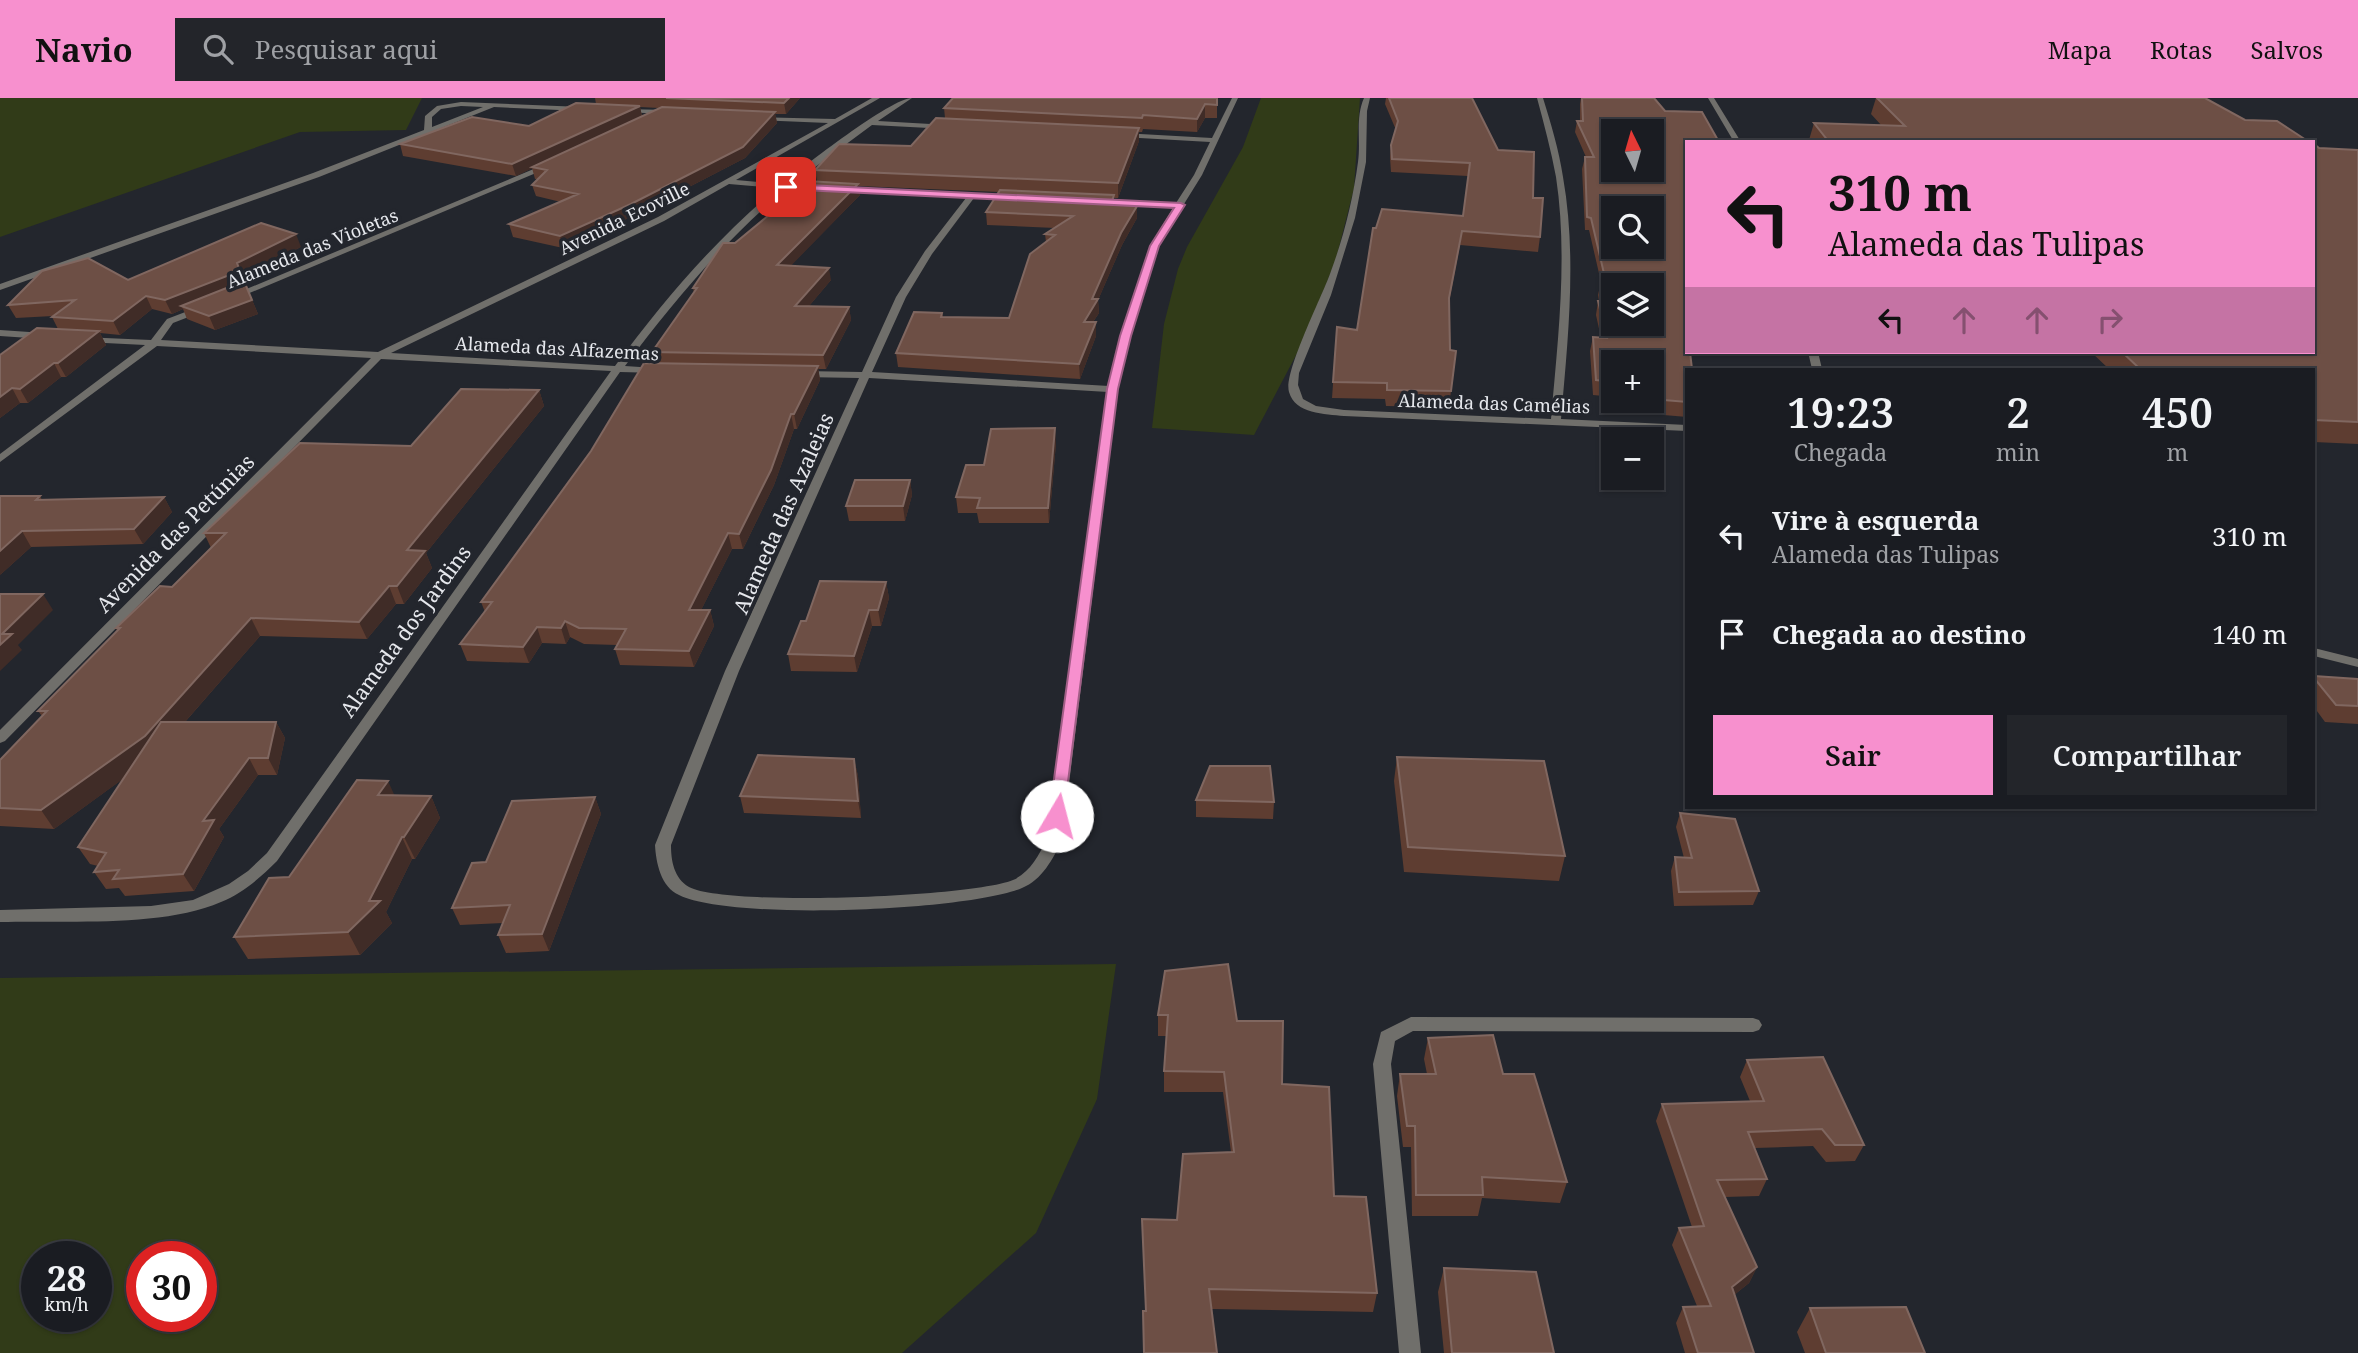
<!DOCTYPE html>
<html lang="pt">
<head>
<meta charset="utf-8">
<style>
  body { margin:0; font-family:"Noto Serif",serif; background:#23252a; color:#f1f3f6; height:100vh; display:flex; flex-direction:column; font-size:26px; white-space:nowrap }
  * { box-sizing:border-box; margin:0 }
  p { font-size:23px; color:#9fa1a5 }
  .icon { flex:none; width:38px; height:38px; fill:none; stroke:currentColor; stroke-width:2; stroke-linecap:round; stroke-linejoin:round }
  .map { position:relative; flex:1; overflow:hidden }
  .drawer { position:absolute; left:1685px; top:270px; width:630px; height:441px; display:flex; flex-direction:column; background:#1a1c22; border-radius:0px; box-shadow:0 2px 5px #0004,0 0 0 2px #383a40 }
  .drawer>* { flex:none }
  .banner { position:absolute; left:1685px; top:42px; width:630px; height:214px; border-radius:0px; box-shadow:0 2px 5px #0004,0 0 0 2px #383a40; background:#f790ce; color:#111; overflow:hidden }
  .needle { width:46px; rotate:355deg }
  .controls { position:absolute; left:1601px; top:21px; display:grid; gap:14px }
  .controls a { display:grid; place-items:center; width:63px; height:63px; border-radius:0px; background:#1a1c22; box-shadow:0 2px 5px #0004,0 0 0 2px #383a40; font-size:35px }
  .speed { position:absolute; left:21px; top:1143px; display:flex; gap:14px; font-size:35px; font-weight:700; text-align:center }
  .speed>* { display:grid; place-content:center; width:91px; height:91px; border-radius:50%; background:#1a1c22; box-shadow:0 2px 5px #0004,0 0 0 2px #383a40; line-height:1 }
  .speed small { font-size:18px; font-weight:400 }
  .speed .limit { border:10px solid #d22; background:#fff; color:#111 }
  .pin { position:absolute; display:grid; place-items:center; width:60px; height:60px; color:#fff; margin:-30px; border-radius:14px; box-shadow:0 4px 10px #0006 }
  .me { position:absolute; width:77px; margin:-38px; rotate:8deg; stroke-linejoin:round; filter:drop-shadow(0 0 5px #0008) }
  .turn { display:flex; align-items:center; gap:24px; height:147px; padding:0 28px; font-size:32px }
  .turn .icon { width:91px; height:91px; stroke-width:2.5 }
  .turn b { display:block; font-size:49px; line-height:60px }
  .lanes { display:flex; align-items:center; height:66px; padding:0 28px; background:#0003; justify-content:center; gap:35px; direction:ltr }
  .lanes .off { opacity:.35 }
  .eta { display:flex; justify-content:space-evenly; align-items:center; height:119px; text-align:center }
  .eta b { font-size:42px; font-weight:600; line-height:49px }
  .button { display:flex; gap:14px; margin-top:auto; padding:14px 28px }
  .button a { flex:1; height:80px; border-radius:0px; background:#f790ce; color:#111; font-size:28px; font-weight:600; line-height:80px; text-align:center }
  .button a+a { background:#23252a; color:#f1f3f6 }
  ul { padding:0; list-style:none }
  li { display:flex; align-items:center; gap:21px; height:98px; padding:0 28px }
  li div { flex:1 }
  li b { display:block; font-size:26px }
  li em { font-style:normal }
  header { display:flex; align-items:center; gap:42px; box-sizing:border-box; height:98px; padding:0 35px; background:#f790ce; color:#111 }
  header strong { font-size:33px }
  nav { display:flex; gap:38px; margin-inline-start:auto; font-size:24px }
  .search { width:490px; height:63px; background:#23252a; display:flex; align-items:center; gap:18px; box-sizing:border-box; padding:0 24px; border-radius:0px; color:#9fa1a5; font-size:26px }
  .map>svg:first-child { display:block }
</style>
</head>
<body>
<header>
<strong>Navio</strong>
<div class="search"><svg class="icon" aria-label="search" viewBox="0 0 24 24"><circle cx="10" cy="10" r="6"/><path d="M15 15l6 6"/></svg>Pesquisar aqui</div>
<nav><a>Mapa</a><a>Rotas</a><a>Salvos</a></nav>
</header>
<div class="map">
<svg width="2358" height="1255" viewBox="0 0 2358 1255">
  <rect width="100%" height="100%" fill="#23262d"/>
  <!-- green -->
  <path fill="#313b18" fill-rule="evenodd" d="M0 0H422L406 32 300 34 0 139Z
    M1261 0H1360L1354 90 1336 161 1305 240 1254 337 1152 330 1164 226 1178 171 1187 149 1243 49Z
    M1116 866 1097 1001 1036 1135 902 1255H0V880ZM37 1158H96V1218H37ZM142 1158H201V1218H142Z"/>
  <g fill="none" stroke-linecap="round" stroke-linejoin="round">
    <!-- street -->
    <path fill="#706f6b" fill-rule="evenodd" d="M872 0H880L736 82 782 86C803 69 891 0 912 0L878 23 948 27 952 29 948 31 872 27 791 87H794V91H786C724 143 673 204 625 268L655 270 659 271V275L620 274 277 763C260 780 243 795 221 804 161 830 66 822 0 824V812L151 808 193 802 229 786 248 773 267 755 611 273 381 261 5 643 0 645V632L371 260 157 248 0 364V356L145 247 85 244 82 243V239L151 242 167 221 201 208 206 211 204 213 173 225 161 242 378 254 658 119 828 25 759 22 757 19 835 21ZM729 86 777 90C715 142 663 203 615 268L391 255 664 123Z
      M1232 0H1238L1202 77 1184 106 1185 108C1153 132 1128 250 1118 291L1062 742C1053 761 1042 782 1022 790 968 813 731 823 679 797 661 789 656 765 655 747L725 573 859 280 802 279 797 276 802 273 862 274 896 199 925 153 966 100 843 94H840V90L1015 98 1019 100 1015 102 974 100 932 156 906 199 872 274 1109 288 1121 238 1150 148 1173 110 1098 106 1094 104 1098 102 1176 105 1194 77 1210 44 1122 39 1118 37 1122 35 1212 40ZM869 280 1108 294 1046 742C1039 758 1029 775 1013 782 972 799 727 809 689 789 674 780 671 763 671 747L739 573Z
      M1364 0H1370L1367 13 1366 64 1355 120 1331 197 1299 275 1298 287 1303 301 1316 308 1344 312 1551 321C1558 241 1568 158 1556 79 1551 52 1544 26 1537 0H1543C1551 26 1559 52 1563 79 1577 158 1568 241 1561 321L1687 327V333L1344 318C1325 316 1295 316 1289 294 1283 275 1323 197 1331 173 1344 138 1353 101 1358 64 1361 43 1355 20 1364 0Z
      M1708 0H1714L1741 44H1734Z
      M461 4 582 9 585 11 582 13 494 9 319 79 0 192V186L313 75 424 32 425 18 437 8ZM461 8 483 9 432 29V19L441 11Z
      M623 11 669 12 672 14 669 16 621 14Z
      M548 65 555 67 233 202 225 200Z
      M0 232 44 235 49 238 44 241 0 238Z
      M1808 254H1818L1822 271H1812Z
      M2314 550 2358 561V569L2314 558Z
      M1411 919 1753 920 1759 922 1762 927 1759 932 1753 934 1413 933 1395 943 1391 966 1421 1255H1399L1373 966 1381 934Z"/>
  </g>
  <!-- wall -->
  <path fill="#5e3d31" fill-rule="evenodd" d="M595 0H800L786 16H775L777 25 745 60 633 118 563 150 513 139 509 126 561 104 536 98 532 87 538 81H535L532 70 516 78 403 58 400 46 529 28 596 6ZM640 9 659 10 642 18Z
    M1217 0V20H1205L1197 34 1143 31 1142 34H1139V43L1118 100H1114V106L1137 108V120L1122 147 1098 202 1099 215 1093 224H1096V238L1080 281 898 269 896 255 942 215 943 219 1009 220 1046 144 1045 136 1055 130 987 127 986 114 999 94 858 88 860 97 791 167 831 182 809 208 849 209 851 222 826 271H818L820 282 797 331H794L774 387 743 451H732L701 512H710L714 528 694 569 620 567 615 551 617 547 584 546 570 539 566 546 542 545 529 565 467 563 460 546 485 514 481 504 655 265 652 254 694 195 693 190 735 145 817 84 815 72 911 48 945 20 944 10Z
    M1386 0H1472L1498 52 1533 100 1540 139 1538 154 1460 147 1449 204 1450 252 1456 253 1449 309 1386 308 1385 301 1332 300 1337 229 1357 232 1463 118 1468 78 1391 74 1390 60 1391 47 1396 32 1385 6Z
    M1581 0H1654L1687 44V319L1617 313 1615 303H1652V264H1614V299L1593 297 1590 253 1593 239 1601 240 1596 217 1598 203H1599L1598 197 1601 184 1589 132H1585L1582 71 1585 59H1586L1575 34 1577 23H1580V6Z
    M1876 0H2205L2245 22 2309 44H1810L1809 42 1814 25 1882 28 1871 16Z
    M2319 50 2358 52V346L2314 344V271H2109L2091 254H2314Z
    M301 149 242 178 258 216 215 232 187 221 183 211 172 216 152 211 120 237 100 235 106 247 66 279H61L28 305H20L0 320V257L58 231 52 219 53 218 16 220 8 207 128 182Z
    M539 292 544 308 426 455 432 470 404 506H396L367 541 260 538 185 624H276L285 640 277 677H258L219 731 224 739 194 793 125 798 119 790 106 791 94 774 98 768 90 766 78 749 124 680 54 731 0 728V662L42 618 38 613 117 533 116 530 172 489 211 450 204 435 411 348Z
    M1056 345 1049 425H979L977 415H958L956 399 984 367Z
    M910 382 912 397 905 423H849L846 408Z
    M40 398 42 402 164 399 172 414 143 446 31 449 0 477Z
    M886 484 889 500 881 528H872L857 574 791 573 788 556 806 523Z
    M2314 578 2358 581V626L2325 624 2314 609Z
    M1397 659 1565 758 1559 783 1404 774 1394 683Z
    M854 661 858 678 861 720 744 715 740 698Z
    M395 698H431L440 720 415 761H412L386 814 392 825 360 857 248 861 234 839 289 779Z
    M595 699 601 716 549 853 506 855 498 837 503 825 460 827 452 810 486 764Z
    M1196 702 1274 704 1273 721 1196 719Z
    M1680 715 1759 793 1753 807 1674 808 1671 773 1675 759 1684 760 1676 729Z
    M1165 873 1237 923 1282 986 1377 1195 1373 1214 1212 1211 1146 1213 1177 1122 1231 1054 1223 994H1164V973L1167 938H1158V917Z
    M1428 940 1503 976 1567 1084 1560 1105 1482 1100 1478 1118H1412L1411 1049H1403L1397 998 1400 976H1427L1424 961Z
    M1747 962 1864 1047 1855 1063 1826 1064 1813 1048 1755 1050 1767 1081 1759 1098 1725 1099 1757 1169 1749 1185 1734 1197 1754 1255H1685L1676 1225 1683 1209 1697 1208 1672 1147 1679 1130 1692 1129 1656 1023 1662 1006 1750 1003 1740 979Z
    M1444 1170 1554 1255H1444L1438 1194Z
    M1810 1210 1925 1255H1805L1797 1234Z"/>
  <!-- shaded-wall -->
  <path fill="#402c27" d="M789 0H800L786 16 784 5Z
    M1205 6V20L1197 34V21Z
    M640 8 642 19 516 78 512 66Z
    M775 14 777 25 745 60 633 118 563 150 560 138Z
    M1139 30V43L1118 100V85Z
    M858 86 860 97 780 179 777 167Z
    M1137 108V120L1122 147 1098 202 1099 215 1084 237V224L1092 201 1121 135Z
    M1462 133 1460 147 1447 214 1449 200Z
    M296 136 301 149 242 178 237 165Z
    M829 170 831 182 798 221 795 208Z
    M240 173 246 186 181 208 183 211 172 216 165 202Z
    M146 198 152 211 120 237 113 223Z
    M252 202 258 216 215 232 209 218Z
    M849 209 851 222 826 271 823 257Z
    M1096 224V238L1080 281 1079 266Z
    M99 233 106 247 66 279 58 265Z
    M54 265 61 279 28 305 20 291Z
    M818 268 820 282 797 331 794 316Z
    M12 290 20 305 0 320V299Z
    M539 292 544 308 426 455 432 470 404 506 397 488 407 452Z
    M791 316 794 331 774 387 743 451 739 436Z
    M1055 330 1056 345 1049 425 1048 410Z
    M910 382 912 397 905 423 903 408Z
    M164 399 172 414 143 446 134 431Z
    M22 433 31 449 0 477V453Z
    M728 435 732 451 693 528 689 512Z
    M886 484 889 500 881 528 878 512Z
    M389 488 396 506 367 541 359 524Z
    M43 496 53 512 18 547 22 552 0 573V547L2 536Z
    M710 512 714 528 694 569 689 553Z
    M869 512 872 528 857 574 854 558Z
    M251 520 260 538 156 657 54 731 41 712Z
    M565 523 570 539 566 546 561 530Z
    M537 529 542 545 529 565 523 549Z
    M276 624 285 640 277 677 268 660Z
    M249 660 258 677 219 731 224 739 194 793 183 776 203 723Z
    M854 661 858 678 861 720 858 703Z
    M388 683 398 705 378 697Z
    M431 698 440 720 415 761 404 739Z
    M595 699 601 716 549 853 542 836Z
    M402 739 412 761 386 814 392 825 360 857 348 834 369 803Z
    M1757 1169 1749 1185 1724 1205 1732 1189Z"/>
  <!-- building -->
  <path fill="#6d4f45" stroke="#806760" stroke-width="2" fill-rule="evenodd" d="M666 0H789L784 5Z
    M953 0H1217V7L1205 6 1197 21 1143 17 1142 20 944 10Z
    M1389 0H1472L1498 52 1534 54 1533 100H1543L1540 139 1462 133 1449 200 1450 252 1456 253 1451 293 1387 292V285L1333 284 1337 229 1357 232 1373 130H1376L1382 111 1463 118 1470 65 1392 61 1391 47 1398 23Z
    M1582 0H1654L1665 13 1702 14 1719 44H1687V217H1685L1687 231V254H1690L1692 271H1687V304L1652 301V264H1614V284L1596 282 1593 239 1607 240 1598 203H1606L1601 183 1606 184 1591 120 1587 119 1585 59H1594L1577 23H1583ZM1614 33H1652V72H1614ZM1614 110H1652V149H1614ZM1614 187H1652V226H1614Z
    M1877 0H2205L2245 22 2277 23 2309 44H1829L1814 25 1905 28Z
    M576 5 640 8 512 66 400 46 472 19 529 28Z
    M662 9 775 14 743 49 631 106 560 138 509 126 578 96 532 87 547 72 532 69Z
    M936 20 1139 30 1118 85 815 72 839 46 911 48Z
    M2314 46 2319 50 2358 52V324L2314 322V271H2140L2122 254H2314Z
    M807 83 858 86 777 167 829 170 795 208 849 209 823 257 652 254 697 190H693L723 145H735L780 108H785Z
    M1000 92 1114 97 1111 106 1137 108 1121 135 1092 201H1098L1084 224H1096L1079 266 896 255 914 214 942 215 941 219 1009 220 1030 156 1055 137 1045 136 1073 118 986 114Z
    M261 125 296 136 237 165 240 173 165 202 146 198 113 223 52 219 75 202 8 207 42 173 88 160 128 182Z
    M244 183 252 202 209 218 181 208Z
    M37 230 99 233 58 265H54L20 291 12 290 0 299V257Z
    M644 265 818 268 794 316H791L771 372 739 436 728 435 689 512H710L689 553 615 551 626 531 579 530 565 523 561 530 537 529 523 549 460 546 492 504H481L591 353Z
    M461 291 539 292 407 452 425 453 397 488H389L359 524 251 520 145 638 41 712 0 710V662L47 613H38L120 530H116L160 488 172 489 226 435H204L300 345 411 348Z
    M1055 330 1048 410H977L980 400 956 399 966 367H984L991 331Z
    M855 382H910L903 408H846Z
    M0 398H40L36 402 164 399 134 431 22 433 0 453Z
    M820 483 886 484 878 512H869L854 558 788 556 801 523H806Z
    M0 496H43L2 536H12L0 547Z
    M2314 578 2358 581V608L2336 607 2314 580Z
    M161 624H276L268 660H249L203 723 214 722 183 776 113 781 119 772 94 774 106 755 78 749Z
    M758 657 854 661 858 703 740 698Z
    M1397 659 1544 663 1565 758 1408 749Z
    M1210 668H1270L1274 704 1196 702Z
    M357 682 388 683 378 697 431 698 404 739H402L369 803H380L348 834 234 839 269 780 289 779Z
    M595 699 542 836 498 837 510 807 452 810 472 765 486 764 512 703Z
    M1680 715 1735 721 1759 793 1679 794 1675 759 1692 760Z
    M1228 866 1237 923H1283L1282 986 1329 989 1334 1098 1366 1099 1377 1195 1209 1191 1217 1255H1144L1143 1213H1146L1142 1121 1177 1122 1183 1056 1234 1054 1224 974 1164 973 1168 917H1158L1165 873Z
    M1493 937 1503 976H1534L1567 1084 1482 1079 1483 1097H1416L1415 1028H1407L1400 976H1436L1428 940Z
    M1823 959 1864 1047H1835L1822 1031 1748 1034 1767 1081 1717 1082 1757 1169 1732 1189 1754 1255H1698L1683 1209 1711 1208 1679 1130 1704 1128 1662 1006 1764 1003 1747 962Z
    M1444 1170 1536 1174 1554 1255H1452Z
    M1906 1209 1925 1255H1826L1810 1210Z"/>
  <!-- route -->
  <path fill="#f790ce" stroke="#a15e86" stroke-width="2" d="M786 86 1181 105 1185 107 1159 148 1131 238 1118 291 1063 723 1057 724 1049 718 1107 291 1120 238 1150 148 1174 110 782 91 781 89Z"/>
  <g text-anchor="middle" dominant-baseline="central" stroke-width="7" stroke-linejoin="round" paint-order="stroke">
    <!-- far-street labels -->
    <g font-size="18" fill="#e6e8ed" stroke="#23262d">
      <text transform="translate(624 120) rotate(-26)">Avenida Ecoville</text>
      <text transform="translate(312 150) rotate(-22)">Alameda das Violetas</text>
      <text transform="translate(557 250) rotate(3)">Alameda das Alfazemas</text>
      <text transform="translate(1494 305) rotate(2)">Alameda das Camélias</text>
    </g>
    <!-- street labels -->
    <g font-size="21" fill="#e6e8ed" stroke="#23262d">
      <text transform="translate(783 415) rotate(-66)">Alameda das Azaleias</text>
      <text transform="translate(175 435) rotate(-45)">Avenida das Petúnias</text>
      <text transform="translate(405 533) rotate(-54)">Alameda dos Jardins</text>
    </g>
  </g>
</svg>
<div class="controls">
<a><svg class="needle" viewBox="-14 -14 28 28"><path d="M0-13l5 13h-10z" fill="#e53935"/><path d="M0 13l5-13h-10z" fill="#9fa1a5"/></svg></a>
<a><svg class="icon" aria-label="search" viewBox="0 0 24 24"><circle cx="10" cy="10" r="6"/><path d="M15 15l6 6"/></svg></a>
<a><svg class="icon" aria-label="layers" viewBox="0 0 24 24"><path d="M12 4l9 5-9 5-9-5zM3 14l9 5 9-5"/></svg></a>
<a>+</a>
<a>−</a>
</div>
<div class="speed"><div>28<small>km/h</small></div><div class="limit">30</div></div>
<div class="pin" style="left:786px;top:89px;background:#d93025"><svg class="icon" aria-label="arrive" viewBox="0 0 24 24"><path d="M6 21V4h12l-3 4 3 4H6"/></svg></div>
<svg class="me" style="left:1057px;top:718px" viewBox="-20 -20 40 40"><circle r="19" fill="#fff"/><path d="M0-13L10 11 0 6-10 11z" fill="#f790ce"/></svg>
<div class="banner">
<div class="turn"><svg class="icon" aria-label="left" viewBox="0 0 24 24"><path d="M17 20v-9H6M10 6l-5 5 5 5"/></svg><div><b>310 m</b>Alameda das Tulipas</div></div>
<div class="lanes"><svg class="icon" aria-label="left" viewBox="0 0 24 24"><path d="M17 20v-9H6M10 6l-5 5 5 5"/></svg><svg class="icon off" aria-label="ahead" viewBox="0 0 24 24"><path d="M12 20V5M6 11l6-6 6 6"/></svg><svg class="icon off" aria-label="ahead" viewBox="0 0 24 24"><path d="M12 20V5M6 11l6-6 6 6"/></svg><svg class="icon off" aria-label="right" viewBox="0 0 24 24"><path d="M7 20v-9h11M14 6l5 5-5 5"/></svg></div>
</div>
<section class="drawer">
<div class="eta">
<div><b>19:23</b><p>Chegada</p></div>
<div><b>2</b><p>min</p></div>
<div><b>450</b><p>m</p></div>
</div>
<ul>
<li><svg class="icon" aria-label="left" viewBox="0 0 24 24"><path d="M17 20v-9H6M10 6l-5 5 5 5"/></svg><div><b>Vire à esquerda</b><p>Alameda das Tulipas</p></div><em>310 m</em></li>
<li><svg class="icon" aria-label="arrive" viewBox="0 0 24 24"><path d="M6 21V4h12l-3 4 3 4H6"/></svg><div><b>Chegada ao destino</b></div><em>140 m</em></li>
</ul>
<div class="button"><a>Sair</a><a>Compartilhar</a></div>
</section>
</div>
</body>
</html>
